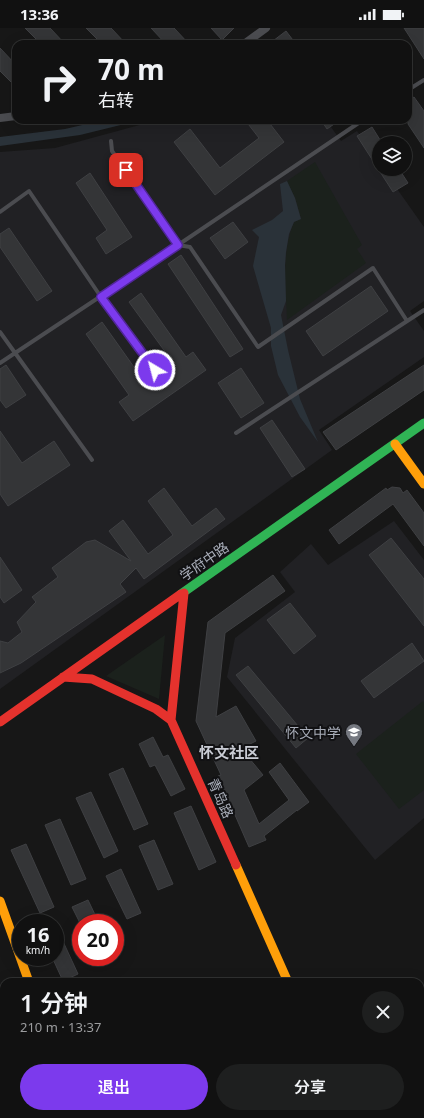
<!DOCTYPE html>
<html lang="zh">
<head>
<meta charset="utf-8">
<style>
  body { margin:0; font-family:"Noto Sans","Noto Sans SC",sans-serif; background:#1e1f1f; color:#f1f3f6; height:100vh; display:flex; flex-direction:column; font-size:15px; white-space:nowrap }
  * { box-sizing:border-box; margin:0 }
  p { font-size:13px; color:#9c9d9f }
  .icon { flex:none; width:22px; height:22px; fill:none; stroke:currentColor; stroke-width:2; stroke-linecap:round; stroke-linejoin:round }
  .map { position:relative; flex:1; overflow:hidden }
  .panel { position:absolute; left:0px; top:950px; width:424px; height:140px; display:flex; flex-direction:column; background:#111; border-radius:12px 12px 0 0; box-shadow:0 4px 16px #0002,0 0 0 1px #303131 }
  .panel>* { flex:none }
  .hud { position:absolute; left:12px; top:12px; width:400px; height:84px; border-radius:12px; box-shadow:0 4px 16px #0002,0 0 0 1px #303131; background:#111; color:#f1f3f6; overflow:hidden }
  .buttons { position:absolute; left:372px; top:108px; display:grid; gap:8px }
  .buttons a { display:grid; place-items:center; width:40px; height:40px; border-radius:50%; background:#111; box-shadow:0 4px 16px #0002,0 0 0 1px #303131; font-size:20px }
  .speed { position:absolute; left:12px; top:886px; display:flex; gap:8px; font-size:20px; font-weight:700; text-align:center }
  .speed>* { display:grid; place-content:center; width:52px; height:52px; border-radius:50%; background:#111; box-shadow:0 4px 16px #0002,0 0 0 1px #303131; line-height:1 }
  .speed small { font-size:10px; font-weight:400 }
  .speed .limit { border:6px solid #d22; background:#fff; color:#111 }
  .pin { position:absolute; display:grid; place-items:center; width:34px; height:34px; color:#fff; margin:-17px; border-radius:8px; box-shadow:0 2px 6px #0006 }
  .me { position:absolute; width:44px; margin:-22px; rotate:323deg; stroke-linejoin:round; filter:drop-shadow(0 0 3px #0008) }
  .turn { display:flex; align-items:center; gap:14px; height:84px; padding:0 20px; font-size:18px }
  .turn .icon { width:52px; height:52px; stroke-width:2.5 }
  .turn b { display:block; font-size:28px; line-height:34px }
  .round { display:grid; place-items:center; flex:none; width:42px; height:42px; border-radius:21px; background:#1e1f1f }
  .overview { display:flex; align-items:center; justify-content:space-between; height:68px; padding:0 20px }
  h1 { font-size:24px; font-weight:600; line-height:30px }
  .primary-button { display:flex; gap:8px; margin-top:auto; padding:8px 20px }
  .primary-button a { flex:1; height:46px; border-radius:24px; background:#7c3aed; color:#fff; font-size:16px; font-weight:600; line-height:46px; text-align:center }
  .primary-button a+a { background:#1e1f1f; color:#f1f3f6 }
  .status { display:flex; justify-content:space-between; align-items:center; height:28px; padding:0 20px; background:#111; direction:ltr }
  .status svg { height:11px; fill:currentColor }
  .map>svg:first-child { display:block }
</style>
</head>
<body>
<div class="status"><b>13:36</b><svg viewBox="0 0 49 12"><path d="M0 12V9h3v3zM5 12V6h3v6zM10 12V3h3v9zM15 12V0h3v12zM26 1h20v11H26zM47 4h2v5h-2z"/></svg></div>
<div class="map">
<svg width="424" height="1090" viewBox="0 0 424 1090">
  <rect width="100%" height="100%" fill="#171717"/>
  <!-- built -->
  <path fill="#212124" d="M158 92H326L341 113 357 103 379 135V141H383L424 199V273L410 283 424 303V329L319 402 332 422 0 661V124L55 120Z
    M394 493 424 532V790L375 832 227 649 235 610 295 564 280 544 311 516 328 537Z"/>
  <!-- green -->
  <path fill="#1b211c" d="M315 134 362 217 357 221 366 235 287 292C286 259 281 225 294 194L301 191 295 170 287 153Z
    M165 607 159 671 106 648Z
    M423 673 424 675V762L399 781 356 726Z"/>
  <!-- water -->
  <path fill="#2a3239" d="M104 92H141L80 107 0 118V109L65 101Z
    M287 153 295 170 301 191 294 194 289 206 286 224 285 237 286 273 281 287 288 322 300 371 318 414 300 389 278 347 271 318V300L253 238 259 209 252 202 272 192 283 183 280 156Z"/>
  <!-- building -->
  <path fill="#343537" stroke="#3f4043" d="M25 0H50L65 16H41Z
    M86 0H111L126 16H102Z
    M151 0H174L189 16H166Z
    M211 0H234L222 12Z
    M404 0H424V31Z
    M286 3 296 16H269Z
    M0 20 16 37V59L0 43Z
    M414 69 424 83V120L408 96V73Z
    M245 92H267L284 114 215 167 174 114 190 101 220 140 259 110Z
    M321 92H340L327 101Z
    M372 99 382 115H379V141H399L408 155 393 164 357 108Z
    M90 145 132 209 106 226 96 210 107 202 76 155Z
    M233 194 248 214 225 231 210 210Z
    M9 200 52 263 37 273 0 219V206Z
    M181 227 243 321 230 329 168 236Z
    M371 258 388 283 323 328 306 303Z
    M141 265 186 329 193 324 206 342 133 393 119 374 129 367 86 306 102 294 146 356 174 336 129 274Z
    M6 337 26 367 6 380 0 372V341Z
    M424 337V362L336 422 323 404Z
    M241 340 264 375 241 390 218 355Z
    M272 392 305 441 292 449 260 400Z
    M0 403 22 435 54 413 70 437 8 478 0 466Z
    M392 459 400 460 403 465 407 462 424 485V518L393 476 339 516 329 502 386 460 387 462Z
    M164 460 192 498 216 480 225 491 144 551 136 540 120 556 126 564 21 635 0 645V613L8 615 22 604 17 594 36 574 32 569 58 549 52 540 86 514 95 512 131 533 109 503 123 492 148 526 173 507 148 473Z
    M391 510 424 551V598L369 527Z
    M0 529 22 562 4 575 0 569Z
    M273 547 285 563 225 605 216 689 236 678 256 713 248 717 254 725 249 730 263 747 244 762 259 796 289 772 269 744 280 735 309 774 297 783V782L264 808 266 812 249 819 218 748 221 747 196 693 208 594Z
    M290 575 316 608 294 626 267 592Z
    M412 615 424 633 374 670 361 653Z
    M248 638 308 710 296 720 236 647Z
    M153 709 163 729 168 727 185 761 171 768 155 737 150 739 139 716Z
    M123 740 148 796 134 802 109 746Z
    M91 764 118 823 104 830 76 770Z
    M191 778 216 834 199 842 174 785Z
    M60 791 86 851 71 857 45 797Z
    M154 812 173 856 158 862 139 818Z
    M26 816 54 879 40 885 11 822Z
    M121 841 141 885 127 891 106 848Z
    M88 872 99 895H80L72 879Z
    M55 896 78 946 63 953 52 929H55Z"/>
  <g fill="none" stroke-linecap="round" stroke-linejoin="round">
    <!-- lane -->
    <path stroke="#4b4c50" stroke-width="4" d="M408 62 424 52
      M111 113 112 123 178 217 190 219 258 319 373 240 407 293
      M0 184 29 163 101 269 155 342
      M0 304 92 432
      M0 335 178 217 363 92
      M236 405 424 282"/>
    <!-- street -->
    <path stroke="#4b4c50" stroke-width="8" d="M244 16 266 0
      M0 90 16 88"/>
    <!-- fast -->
    <path stroke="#30b455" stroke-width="9" d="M181 566 424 395
      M75 1086 77 1090"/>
    <!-- slow -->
    <path stroke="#ff9f0a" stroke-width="9" d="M395 416 424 456
      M236 837 288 954
      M0 873 29 954"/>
    <!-- jam -->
    <path stroke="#e5322d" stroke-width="9" d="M184 565 171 692 236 837
      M63 649 92 651 156 681 171 692
      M0 694 181 566
      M347 1086 349 1090"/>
  </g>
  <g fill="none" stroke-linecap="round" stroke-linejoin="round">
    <!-- route casing -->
    <g stroke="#51269a" stroke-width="10">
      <path id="route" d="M126 142 178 217 101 269 155 342"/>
    </g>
    <!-- route -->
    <use href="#route" stroke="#7c3aed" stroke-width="7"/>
  </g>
  <!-- icons -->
  <defs>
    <g id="school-pin" transform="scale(0.9)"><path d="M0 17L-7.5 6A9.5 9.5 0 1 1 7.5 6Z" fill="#757880" stroke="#111113"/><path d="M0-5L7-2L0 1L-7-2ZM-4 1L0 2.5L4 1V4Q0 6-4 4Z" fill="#fff"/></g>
  </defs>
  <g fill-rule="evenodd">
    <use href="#school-pin" x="354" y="704"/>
  </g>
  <g text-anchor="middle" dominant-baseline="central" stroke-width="4" stroke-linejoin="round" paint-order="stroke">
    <!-- street labels -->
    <g font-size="14" fill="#a8adb8" stroke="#111113">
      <text transform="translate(204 533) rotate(-35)">学府中路</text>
      <text transform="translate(221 770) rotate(66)">青岛路</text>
    </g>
    <!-- poi labels -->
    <g font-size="14" fill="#a8adb8" stroke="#111113" text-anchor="end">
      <text x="341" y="704">怀文中学</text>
    </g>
    <!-- neighbourhood labels -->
    <g font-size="15" font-weight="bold" fill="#c9ccd4" stroke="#111113">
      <text x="229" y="724">怀文社区</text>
    </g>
  </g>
</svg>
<div class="buttons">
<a><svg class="icon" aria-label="layers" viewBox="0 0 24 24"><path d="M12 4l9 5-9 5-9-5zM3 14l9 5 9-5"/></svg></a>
</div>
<div class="speed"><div>16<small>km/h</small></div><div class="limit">20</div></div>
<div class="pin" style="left:126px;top:142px;background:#d93025"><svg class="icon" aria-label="arrive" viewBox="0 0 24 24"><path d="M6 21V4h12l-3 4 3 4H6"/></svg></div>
<svg class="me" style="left:155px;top:342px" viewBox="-20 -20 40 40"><circle r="17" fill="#7c3aed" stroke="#fff" stroke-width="3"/><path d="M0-11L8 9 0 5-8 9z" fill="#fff"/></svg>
<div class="hud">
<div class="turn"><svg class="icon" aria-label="right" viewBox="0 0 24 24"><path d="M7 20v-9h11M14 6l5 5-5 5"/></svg><div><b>70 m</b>右转</div></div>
</div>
<section class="panel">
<div class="overview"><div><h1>1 分钟</h1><p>210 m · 13:37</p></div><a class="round"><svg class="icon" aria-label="close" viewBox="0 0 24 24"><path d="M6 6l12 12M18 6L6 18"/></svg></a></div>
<div class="primary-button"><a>退出</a><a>分享</a></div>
</section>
</div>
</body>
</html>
